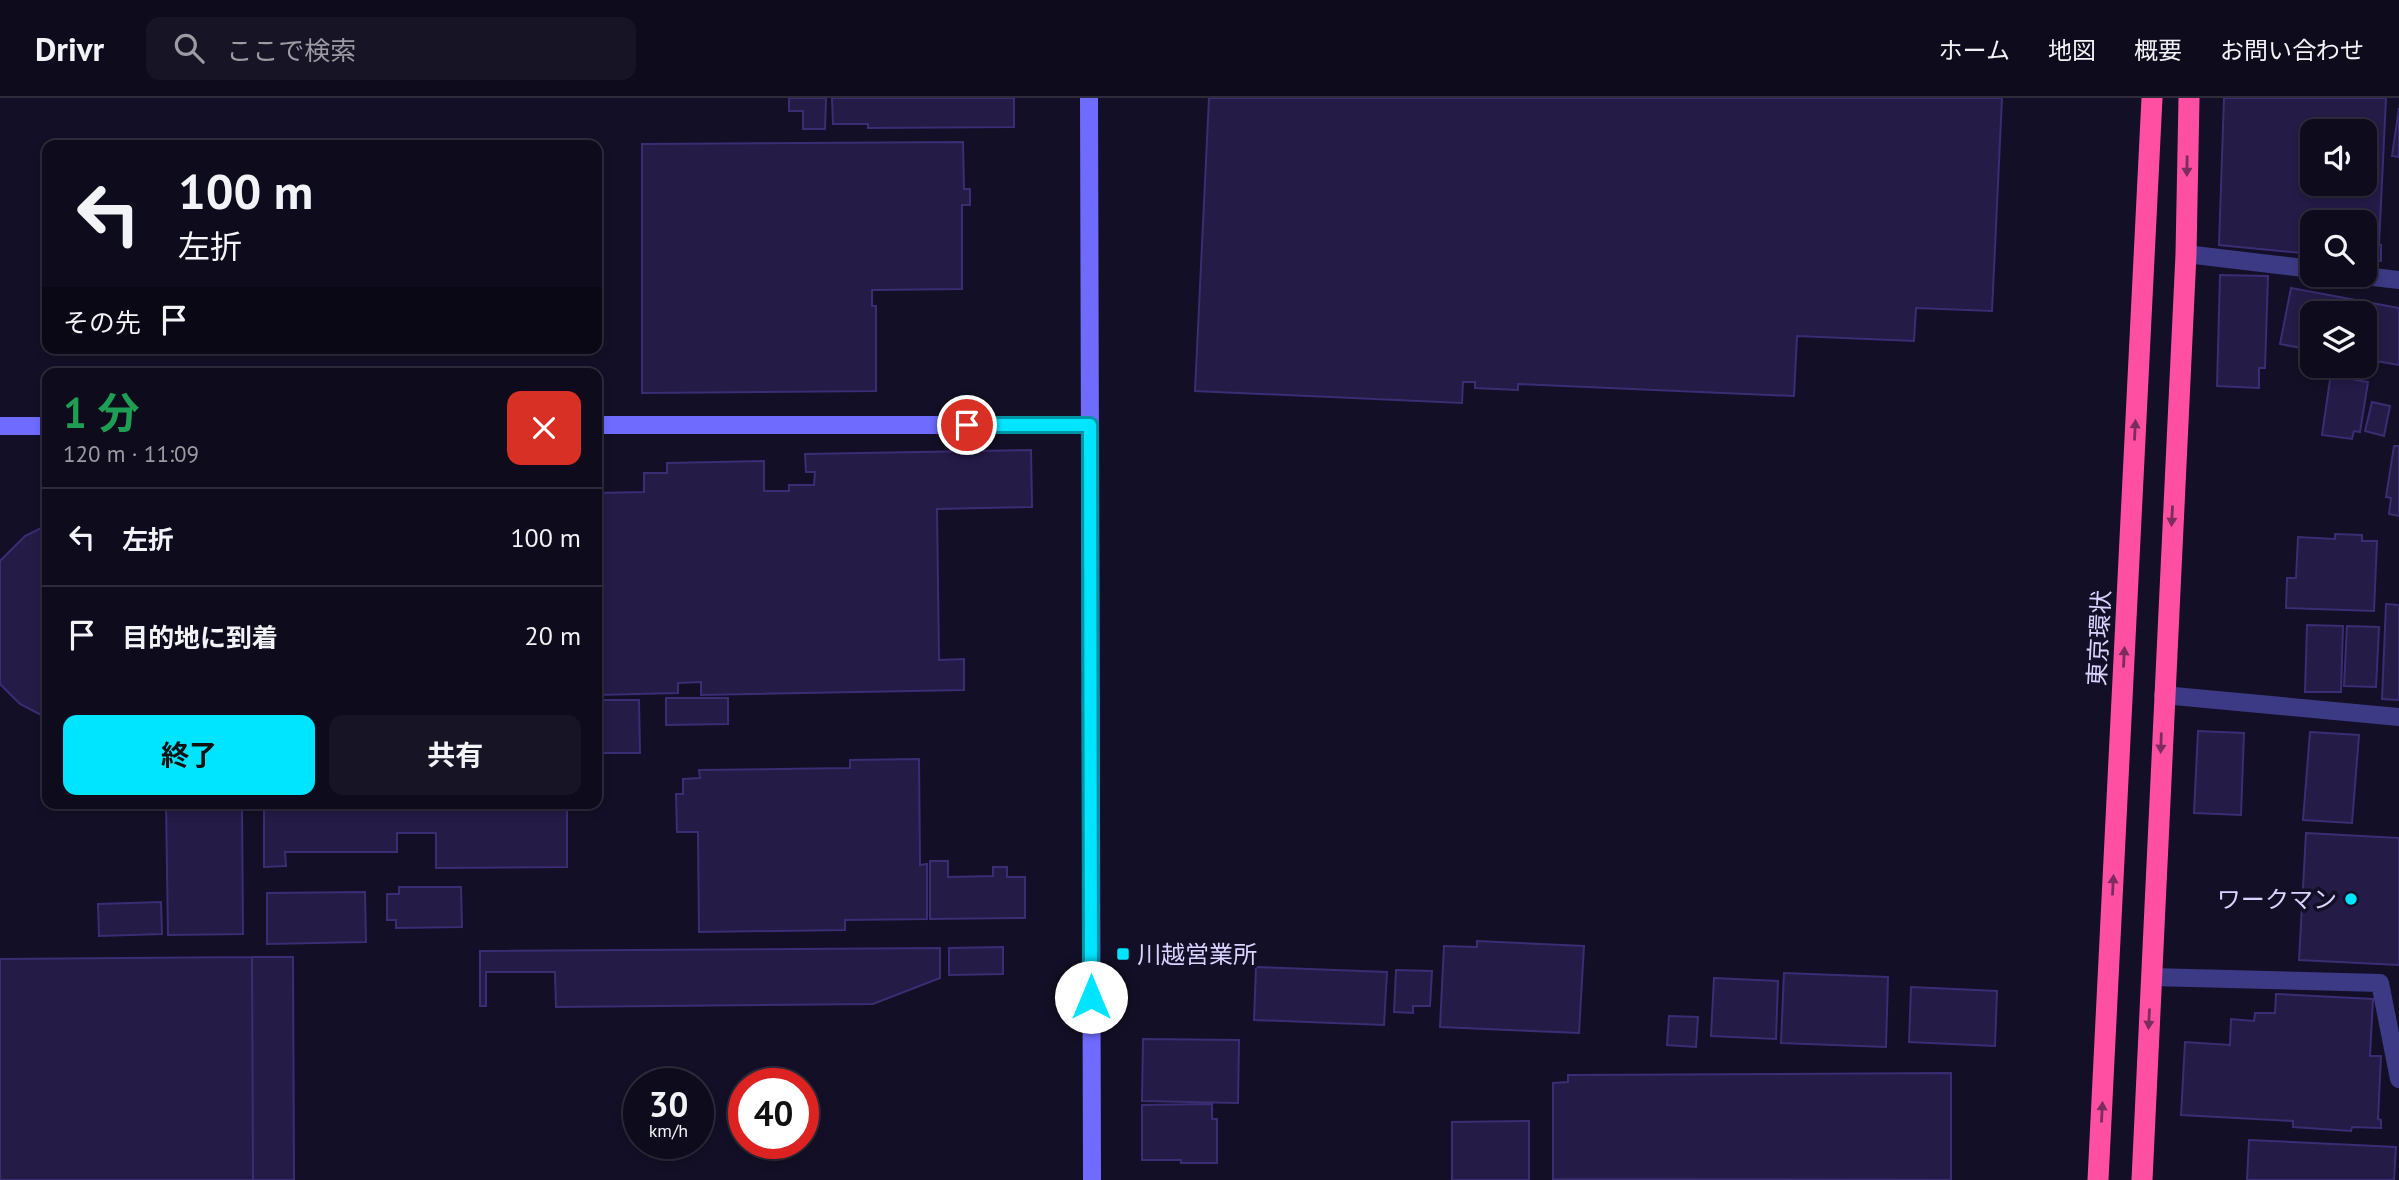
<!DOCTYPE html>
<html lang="ja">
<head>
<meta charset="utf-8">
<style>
  body { margin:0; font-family:"PT Sans","Noto Sans JP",sans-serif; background:#171425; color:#f1f3f6; height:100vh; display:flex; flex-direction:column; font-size:26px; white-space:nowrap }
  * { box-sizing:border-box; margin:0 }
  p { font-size:23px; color:#9b9ba3 }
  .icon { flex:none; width:38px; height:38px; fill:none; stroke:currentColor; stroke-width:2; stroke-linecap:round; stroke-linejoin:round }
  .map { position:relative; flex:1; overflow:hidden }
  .sheet { position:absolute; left:42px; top:270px; width:560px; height:441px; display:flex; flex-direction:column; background:#0e0b1c; border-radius:14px; box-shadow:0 4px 10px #0003,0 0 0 2px #2e2b3b }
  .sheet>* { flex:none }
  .guide { position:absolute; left:42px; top:42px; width:560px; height:214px; border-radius:14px; box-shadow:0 4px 10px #0003,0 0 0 2px #2e2b3b; background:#0e0b1c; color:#f1f3f6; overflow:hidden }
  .controls { position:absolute; left:2300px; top:21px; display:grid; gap:14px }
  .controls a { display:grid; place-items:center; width:77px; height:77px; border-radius:14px; background:#0e0b1c; box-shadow:0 4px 10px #0003,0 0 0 2px #2e2b3b; font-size:35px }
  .speed { position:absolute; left:623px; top:970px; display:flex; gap:14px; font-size:35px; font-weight:700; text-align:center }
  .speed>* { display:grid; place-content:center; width:91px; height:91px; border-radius:50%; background:#0e0b1c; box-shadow:0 4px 10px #0003,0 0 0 2px #2e2b3b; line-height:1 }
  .speed small { font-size:18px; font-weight:400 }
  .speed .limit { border:10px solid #d22; background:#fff; color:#111 }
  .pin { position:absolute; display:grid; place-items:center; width:60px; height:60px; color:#fff; margin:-30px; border:4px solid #fff; border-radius:50%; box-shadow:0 2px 7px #0007 }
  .me { position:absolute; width:77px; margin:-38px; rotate:0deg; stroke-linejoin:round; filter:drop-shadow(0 0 5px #0008) }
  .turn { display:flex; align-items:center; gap:24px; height:147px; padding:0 21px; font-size:32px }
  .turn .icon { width:91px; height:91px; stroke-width:2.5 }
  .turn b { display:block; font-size:49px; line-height:60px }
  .then { display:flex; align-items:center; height:66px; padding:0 21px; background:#0003; gap:14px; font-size:26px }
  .round { display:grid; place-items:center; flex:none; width:74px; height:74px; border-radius:14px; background:#171425 }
  .headline { display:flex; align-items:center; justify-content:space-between; height:119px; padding:0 21px }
  h1 { font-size:42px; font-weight:700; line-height:52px; color:#1e9e55 }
  .primary-button { display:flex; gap:14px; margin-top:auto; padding:14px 21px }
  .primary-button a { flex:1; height:80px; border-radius:14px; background:#00e5ff; color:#111; font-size:28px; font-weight:700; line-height:80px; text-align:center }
  .primary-button a+a { background:#171425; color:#f1f3f6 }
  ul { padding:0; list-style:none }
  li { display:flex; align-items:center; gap:21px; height:98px; padding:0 21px; border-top:2px solid #2e2b3b }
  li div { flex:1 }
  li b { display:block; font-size:26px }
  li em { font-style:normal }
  header { display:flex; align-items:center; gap:42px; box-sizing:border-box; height:98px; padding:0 35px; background:#0e0b1c; border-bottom:2px solid #2e2b3b }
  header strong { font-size:33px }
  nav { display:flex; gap:38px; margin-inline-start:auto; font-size:24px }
  .search { width:490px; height:63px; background:#171425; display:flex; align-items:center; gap:18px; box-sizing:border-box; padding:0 24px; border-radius:14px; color:#9b9ba3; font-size:26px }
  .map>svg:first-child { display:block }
</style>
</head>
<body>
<header>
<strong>Drivr</strong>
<div class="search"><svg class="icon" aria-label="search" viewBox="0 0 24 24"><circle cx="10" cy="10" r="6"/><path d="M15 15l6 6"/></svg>ここで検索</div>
<nav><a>ホーム</a><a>地図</a><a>概要</a><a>お問い合わせ</a></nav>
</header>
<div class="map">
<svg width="2399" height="1082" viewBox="0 0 2399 1082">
  <rect width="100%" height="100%" fill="#130f26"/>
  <!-- building -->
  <path fill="#241b47" stroke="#3b2d73" stroke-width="2" fill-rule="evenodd" d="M789 0H826L825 31H803V13H789Z
    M832 0H1014V29L868 30V26H833Z
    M1209 0H2002L1992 213 1916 210 1914 243 1797 238 1794 298 1518 286V292L1475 290V284H1463L1462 305 1195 293Z
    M2224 0H2386L2379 147H2381V163L2364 161V124H2312V156L2219 147ZM2312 33H2364V86H2312Z
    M2399 10V59L2392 58Z
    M963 44 964 91H970V107H962V191L872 192V208H876V293L642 295V46Z
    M2220 177 2268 178 2265 270H2259V290L2217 288Z
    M2291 190 2399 210V267L2364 261V215H2312V252L2280 246Z
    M2332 268 2357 269 2355 282 2368 284 2360 334 2354 333 2352 341 2322 337Z
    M2372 304 2390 308 2384 338 2365 333Z
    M2394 348H2399V418L2389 416 2391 400 2386 399Z
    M1031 352 1032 409 937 411 939 562 964 561V592L701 597V584L678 585V595L597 597V395L644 394V375H667V365L764 363V393H789V387H814L815 374H806L805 356Z
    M47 427V620L20 606 0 586V463L25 438Z
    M2335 436 2362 437V443H2377L2374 513 2286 510 2287 480H2296L2298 439 2335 441Z
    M2386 506 2399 507V602L2382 601Z
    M2307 527 2343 528 2341 594H2305Z
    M2347 528 2379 529 2376 589 2344 588Z
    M666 600H728V626L666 627Z
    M597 602H639L640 655H597Z
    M2198 633 2244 635 2241 717 2194 715Z
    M2310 634 2359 637 2352 725 2303 722Z
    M919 661 920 767 927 766V821L845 822V832L699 834 698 734H677L676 696H683V681L700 680 699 672 850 670V662Z
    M166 705H242L243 836 168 837Z
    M264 705H567V769L436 770V735H397V754H285L286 768 264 769Z
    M2306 735 2399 740V867L2299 862Z
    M930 763H948V779L993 778V769H1007V779H1025V820L930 821Z
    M399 789H461L462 829 396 830V822H387V796H399Z
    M365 794 366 844 267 846V795Z
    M161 804 162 836 99 838 98 806Z
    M1477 843 1584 848 1579 935 1440 929 1444 848 1477 849Z
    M1003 849V876L949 877V850Z
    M940 850V880L873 906 556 909 555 874H486V908H480V853Z
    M252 859H293L294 1082H253Z
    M252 859 253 1082H0V861Z
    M1256 869 1387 874 1384 927 1254 922Z
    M1396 872 1432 873 1430 908H1413V915L1394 914Z
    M1784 875 1888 879 1886 949 1781 945Z
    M1714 880 1778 883 1776 941 1711 938Z
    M1911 889 1997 893 1995 948 1909 944Z
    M2276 896 2373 901 2370 958H2381L2378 1021 2381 1022V1030L2352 1029 2351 1033 2293 1029V1023L2181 1017 2185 944 2230 947 2231 921 2254 923 2255 915H2275Z
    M1669 918 1698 919 1696 949 1667 947Z
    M1143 941 1239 942 1238 1005 1142 1003Z
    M1951 975V1082L1553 1081V985L1568 984V977Z
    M1212 1006V1021H1217V1065H1181V1062H1142V1007Z
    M1529 1023V1082H1452V1024Z
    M2249 1042 2396 1049 2394 1082H2247Z"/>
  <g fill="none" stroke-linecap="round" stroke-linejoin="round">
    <!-- street -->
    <path stroke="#3d3a85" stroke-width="18" d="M2186 156 2312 171
      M2357 177 2399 182
      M2163 597 2399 619
      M2151 879 2380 885 2399 981"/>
    <!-- secondary -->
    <path stroke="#6f6bff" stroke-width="18" d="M1089 0 1092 1082
      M597 327H1090
      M0 328H47"/>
    <!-- highway -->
    <path stroke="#ff4fa3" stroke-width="21" d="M2098 1082 2152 0
      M2142 1082 2186 156 2189 0"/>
  </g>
  <!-- one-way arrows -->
  <defs><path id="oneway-solid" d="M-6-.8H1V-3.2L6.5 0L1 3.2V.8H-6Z" transform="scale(1.75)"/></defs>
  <g fill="#7d2c5e">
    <use href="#oneway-solid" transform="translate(2187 68) rotate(91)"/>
    <use href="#oneway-solid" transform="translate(2135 332) rotate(-87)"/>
    <use href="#oneway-solid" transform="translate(2172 418) rotate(93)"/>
    <use href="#oneway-solid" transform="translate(2124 559) rotate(-87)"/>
    <use href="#oneway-solid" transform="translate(2161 645) rotate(92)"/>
    <use href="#oneway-solid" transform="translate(2113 787) rotate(-87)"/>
    <use href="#oneway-solid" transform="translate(2149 921) rotate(93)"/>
    <use href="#oneway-solid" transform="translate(2102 1014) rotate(-87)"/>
  </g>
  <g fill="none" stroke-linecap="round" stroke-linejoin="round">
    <!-- route casing -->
    <g stroke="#0095a6" stroke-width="18">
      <path id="route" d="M967 327H1090L1091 899"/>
    </g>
    <!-- route -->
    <use href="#route" stroke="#00e5ff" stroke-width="12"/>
  </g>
  <!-- markers -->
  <g fill="#00e5ff" stroke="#130f26" stroke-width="2.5">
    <circle cx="2351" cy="801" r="7"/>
    <rect x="1116" y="849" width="14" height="14" rx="3.5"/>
  </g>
  <g text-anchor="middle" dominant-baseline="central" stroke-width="7" stroke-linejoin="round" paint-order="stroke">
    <!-- street labels -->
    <g font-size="24" fill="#d9d4ff" stroke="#130f26">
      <text transform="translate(2099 540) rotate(-87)">東京環状</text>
    </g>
    <!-- poi labels -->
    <g font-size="24" fill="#d9d4ff" stroke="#130f26" text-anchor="end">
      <text x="2337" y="801">ワークマン</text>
      <text x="1137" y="856" text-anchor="start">川越営業所</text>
    </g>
  </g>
</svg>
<div class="controls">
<a><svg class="icon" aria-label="sound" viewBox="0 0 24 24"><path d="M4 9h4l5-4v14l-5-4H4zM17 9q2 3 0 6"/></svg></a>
<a><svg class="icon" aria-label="search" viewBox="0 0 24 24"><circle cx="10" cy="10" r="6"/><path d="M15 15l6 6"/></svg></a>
<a><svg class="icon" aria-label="layers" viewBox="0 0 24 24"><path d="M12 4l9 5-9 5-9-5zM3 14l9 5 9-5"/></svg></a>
</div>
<div class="speed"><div>30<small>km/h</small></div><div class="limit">40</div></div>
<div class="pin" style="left:967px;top:327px;background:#d93025"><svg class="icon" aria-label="arrive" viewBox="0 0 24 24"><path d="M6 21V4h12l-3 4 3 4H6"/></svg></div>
<svg class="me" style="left:1091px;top:899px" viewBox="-20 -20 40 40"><circle r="19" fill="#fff"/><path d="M0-13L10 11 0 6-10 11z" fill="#00e5ff"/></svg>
<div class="guide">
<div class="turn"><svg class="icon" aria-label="left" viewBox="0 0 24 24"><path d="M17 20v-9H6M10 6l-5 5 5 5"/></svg><div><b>100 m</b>左折</div></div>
<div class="then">その先<svg class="icon" aria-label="arrive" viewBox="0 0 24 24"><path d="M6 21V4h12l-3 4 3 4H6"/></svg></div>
</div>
<section class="sheet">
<div class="headline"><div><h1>1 分</h1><p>120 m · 11:09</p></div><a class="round" style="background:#d93025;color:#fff"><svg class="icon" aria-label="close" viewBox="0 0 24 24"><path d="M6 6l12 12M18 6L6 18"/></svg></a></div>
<ul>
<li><svg class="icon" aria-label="left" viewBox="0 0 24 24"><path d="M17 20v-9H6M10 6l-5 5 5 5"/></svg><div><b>左折</b></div><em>100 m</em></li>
<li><svg class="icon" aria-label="arrive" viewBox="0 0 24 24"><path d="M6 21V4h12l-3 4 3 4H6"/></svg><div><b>目的地に到着</b></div><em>20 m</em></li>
</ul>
<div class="primary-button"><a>終了</a><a>共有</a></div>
</section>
</div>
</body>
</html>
